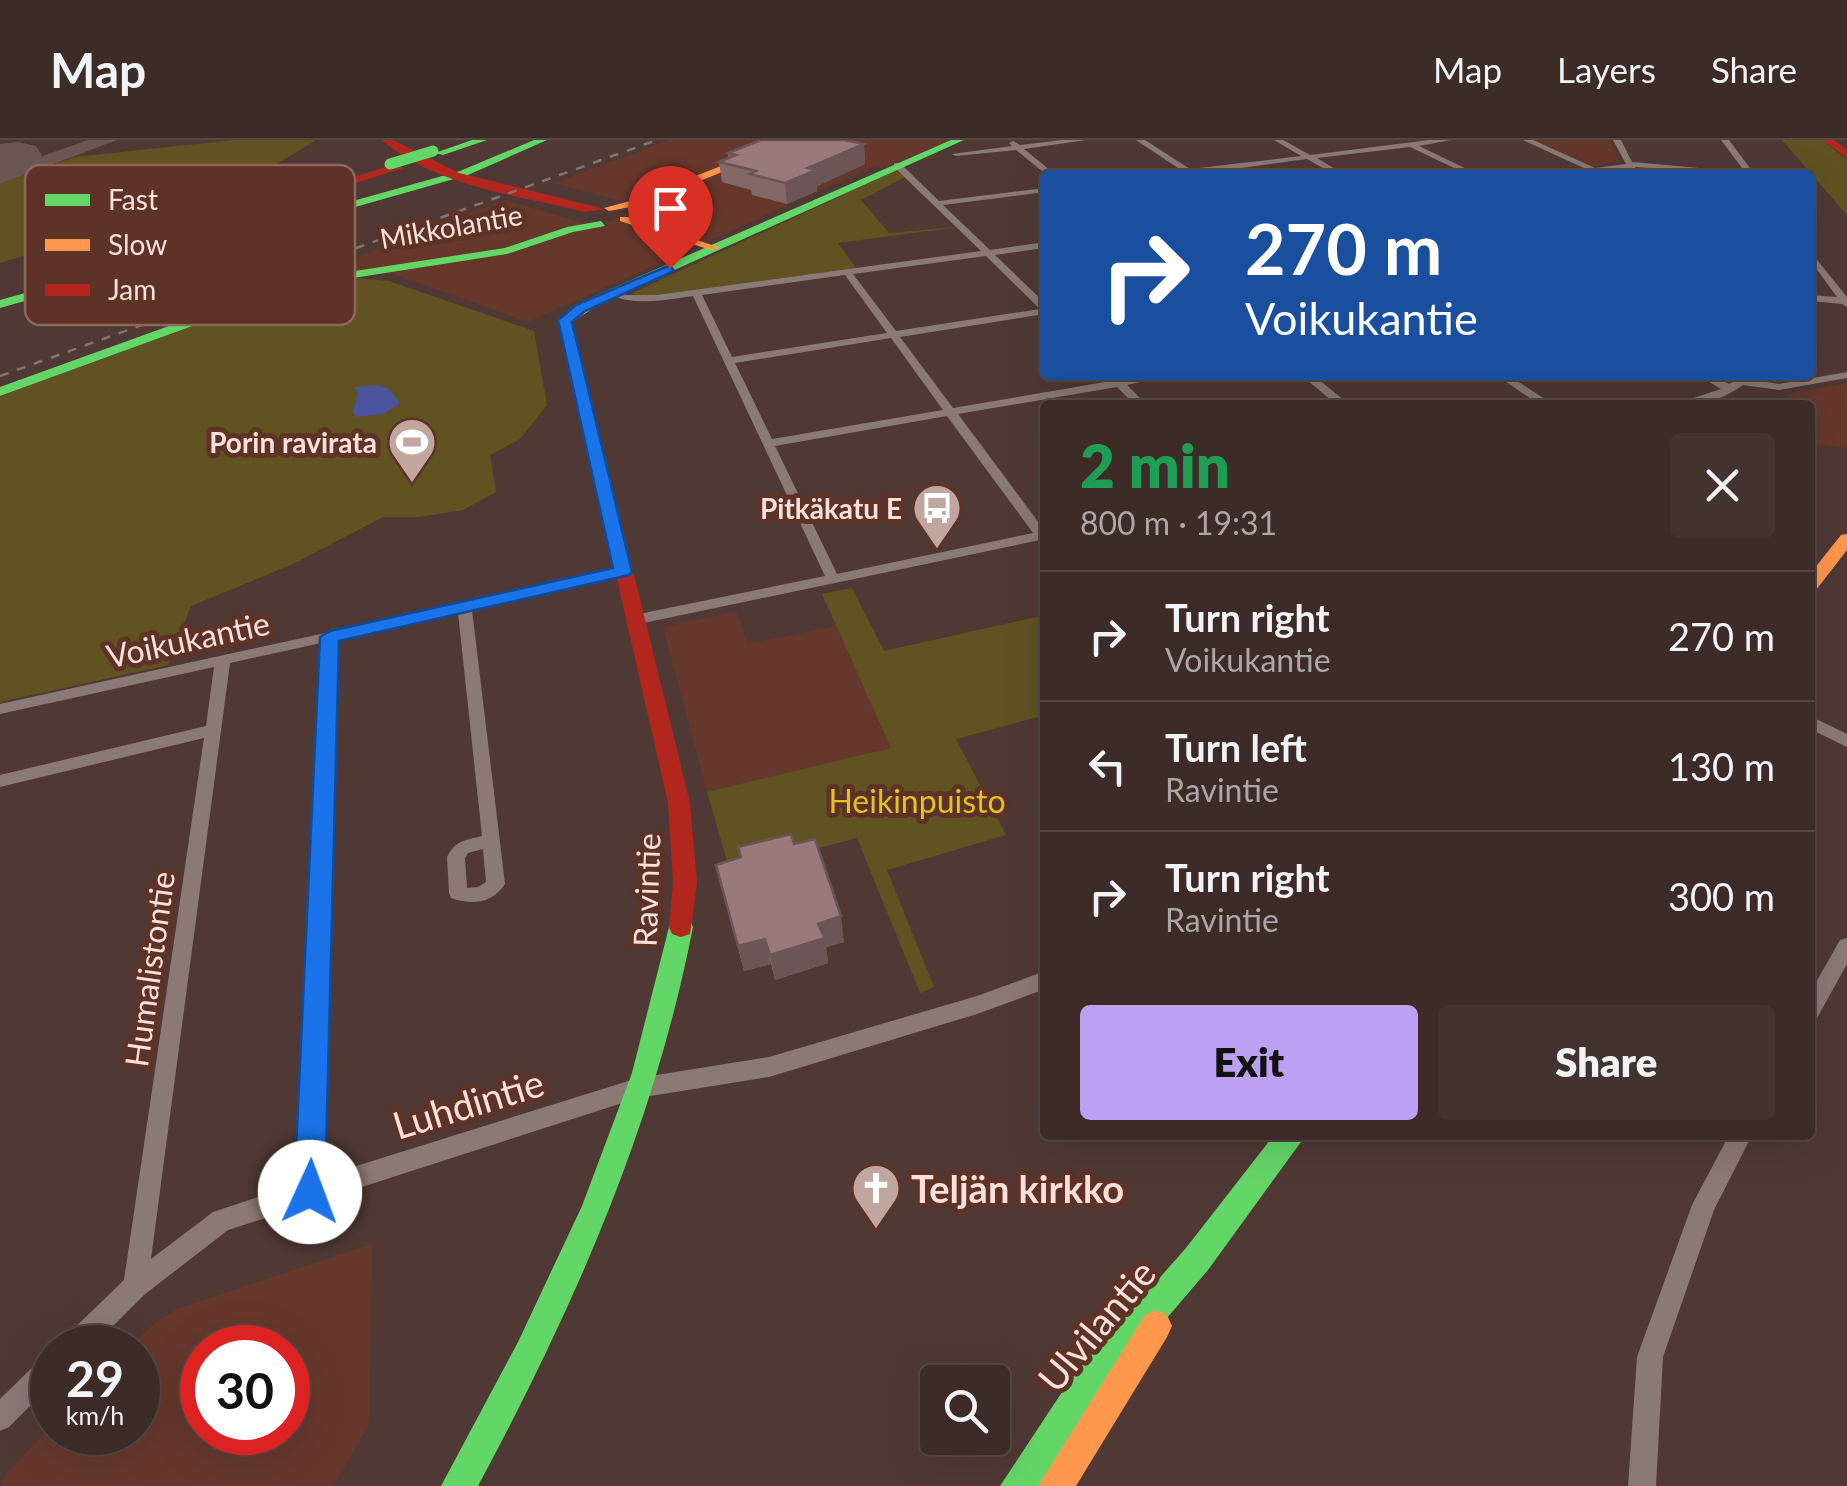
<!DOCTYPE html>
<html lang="en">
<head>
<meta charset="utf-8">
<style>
  body { margin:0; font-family:Lato,sans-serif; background:#43332f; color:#f1f3f6; height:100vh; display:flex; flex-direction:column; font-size:38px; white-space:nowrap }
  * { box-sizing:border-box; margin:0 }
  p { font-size:32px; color:#aca7a7 }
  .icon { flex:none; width:55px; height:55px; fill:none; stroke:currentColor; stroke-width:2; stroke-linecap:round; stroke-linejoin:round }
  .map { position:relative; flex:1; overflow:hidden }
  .sheet { position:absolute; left:1040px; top:260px; width:775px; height:740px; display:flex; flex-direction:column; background:#3c2b27; border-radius:10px; box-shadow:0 10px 40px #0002,0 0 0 2px #554744 }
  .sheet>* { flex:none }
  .top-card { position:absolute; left:1040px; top:30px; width:775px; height:210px; border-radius:10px; box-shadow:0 10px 40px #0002,0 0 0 2px #554744; background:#1a4fa0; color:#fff; overflow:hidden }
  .fabs { position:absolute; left:920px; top:1225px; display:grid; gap:20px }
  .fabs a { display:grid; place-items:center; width:90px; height:90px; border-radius:10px; background:#3c2b27; box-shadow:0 10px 40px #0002,0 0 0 2px #554744; font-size:50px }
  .speed { position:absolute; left:30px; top:1185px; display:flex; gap:20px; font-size:50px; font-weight:700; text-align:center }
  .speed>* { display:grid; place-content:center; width:130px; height:130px; border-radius:50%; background:#3c2b27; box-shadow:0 10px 40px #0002,0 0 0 2px #554744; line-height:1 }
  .speed small { font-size:25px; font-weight:400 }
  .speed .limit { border:15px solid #d22; background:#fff; color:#111 }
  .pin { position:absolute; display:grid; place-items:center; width:85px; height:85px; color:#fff; margin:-102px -42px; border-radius:50% 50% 50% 0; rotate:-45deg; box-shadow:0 0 10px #0007 }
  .pin .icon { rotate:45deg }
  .me { position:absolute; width:110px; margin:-55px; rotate:2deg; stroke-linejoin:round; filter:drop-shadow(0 0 8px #0008) }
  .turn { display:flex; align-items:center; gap:35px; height:210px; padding:0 40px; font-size:45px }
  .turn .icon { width:130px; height:130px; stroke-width:2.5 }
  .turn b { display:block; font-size:70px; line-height:85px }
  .round { display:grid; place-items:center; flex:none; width:105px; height:105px; border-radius:10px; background:#43332f }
  .headline { display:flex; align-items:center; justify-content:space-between; height:170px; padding:0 40px }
  h1 { font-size:60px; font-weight:800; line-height:75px; color:#1e9e55 }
  .cta { display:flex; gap:20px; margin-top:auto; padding:20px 40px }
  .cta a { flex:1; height:115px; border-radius:10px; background:#bca0f2; color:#111; font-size:40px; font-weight:800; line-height:115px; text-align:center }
  .cta a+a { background:#43332f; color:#f1f3f6 }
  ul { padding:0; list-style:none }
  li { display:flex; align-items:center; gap:30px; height:130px; padding:0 40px; border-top:2px solid #554744 }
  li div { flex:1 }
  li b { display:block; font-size:38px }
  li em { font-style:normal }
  header { display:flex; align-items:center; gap:60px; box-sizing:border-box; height:140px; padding:0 50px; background:#3c2b27; border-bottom:2px solid #554744 }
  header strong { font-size:48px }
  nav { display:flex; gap:55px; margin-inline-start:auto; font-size:35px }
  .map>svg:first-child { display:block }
</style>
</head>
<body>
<header>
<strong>Map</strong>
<nav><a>Map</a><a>Layers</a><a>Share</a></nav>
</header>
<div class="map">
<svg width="1847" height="1346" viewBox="0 0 1847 1346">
  <rect width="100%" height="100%" fill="#503934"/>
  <!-- built -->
  <path fill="#66382c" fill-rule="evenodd" d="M670 0H951L882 28 875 26 528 182 388 132 321 131 505 60 597 87 644 67 554 43Z
    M1609 0 1620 22 1593 26 1534 1Z
    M1847 243V308L1818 305 1810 297V265H1781L1790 254Z
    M736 472 748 504 836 486 892 608 707 652 663 487Z
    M372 1104 369 1285 333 1346H0L6 1334 52 1285V1292H138V1208L128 1207 154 1184 177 1169ZM202 1208H288V1292H202Z"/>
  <!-- green -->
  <path fill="#615221" d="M234 0H316L230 53 0 123V44L74 17Z
    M1782 0H1823L1847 20V75Z
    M895 31 907 36 861 60 889 93 958 87 838 103 856 128 648 156 630 154Z
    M344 137 389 141 534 191 547 265 520 299 490 315 496 352 463 370 419 377H383L293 424 191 466 168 525 0 562V256L307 144Z
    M852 448 884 511 1045 475V575L956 599 1006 695 887 730 934 847 920 853 857 698 730 731 707 652 891 608 822 454Z"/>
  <!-- water -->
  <path fill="#4b529e" d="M374 245 388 248 400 263 384 274 356 277 353 272 358 252 354 247Z"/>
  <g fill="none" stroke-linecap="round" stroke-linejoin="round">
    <!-- taxiway -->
    <path fill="#6c5652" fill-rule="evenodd" d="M88 0H117L0 44V31Z"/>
    <!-- runway -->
    <path fill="#6c5652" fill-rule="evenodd" d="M18 2 36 6 43 17 36 28 0 34V4Z"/>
    <!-- street -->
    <path fill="#8b7975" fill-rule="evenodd" d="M1062 0H1086L1024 9 1056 35H1047L1016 10 956 16 952 14 1012 6 1009 3 1013 1 1020 5Z
      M1136 0H1145L1190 29 1301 16 1274 0H1283L1310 15 1429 0H1451L1419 6 1479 35H1469L1410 7 1317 18 1345 35H1335L1307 19 1191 35H1158L1181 30Z
      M1523 0H1533L1595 28 1626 24 1613 0H1621L1632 22 1745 32 1721 0H1729L1755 35 1635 27 1639 35H1631L1628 29 1546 35 1586 29Z
      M894 23H900L939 61 1045 48V52L943 65 990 110 1045 102V108L995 115 1045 163V174L900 197 953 268 1111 241V237L1115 236 1122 239 1171 235 1127 245 1147 265H1135L1117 247 958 274 1045 391V399L634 485 629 483V477L634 475 825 436 693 156C665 160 632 167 607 153L612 150 627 155H656L981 111 894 27ZM986 116 1040 169 896 191 853 134ZM845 135 887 193 732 217 702 155ZM891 198 943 270 772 299 735 223ZM947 276 1033 393 837 434 775 306Z
      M1810 111 1847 157V167L1842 164 1810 161V155L1837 157 1810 120Z
      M1847 232V238L1779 250 1743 245C1720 261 1702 265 1672 265L1721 249 1698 235H1711L1729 244 1741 238 1779 244Z
      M1301 235H1313L1350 265H1337Z
      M1496 235H1508L1554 265H1540Z
      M623 428 630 432 628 435 472 470 505 744C492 764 472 765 451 758L449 753 447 717C455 701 465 700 482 696L458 473 336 500 321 1037 638 938 769 917 977 856 1045 831V849L977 874 769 937 638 958 228 1090 144 1155 91 1208H59L63 1199 124 1140 204 598 0 647V635L206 586 214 527 0 574V564ZM321 503 298 1044 213 1072 151 1119 230 523ZM483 709 486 742 478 747 467 748 465 718 468 713Z
      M1810 576 1847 594V607L1810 589Z
      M1847 798V824L1817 878 1810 881V853L1840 800Z
      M1729 995H1752L1714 1070 1663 1217 1656 1346H1628L1637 1217 1692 1065Z
      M52 1213V1244L9 1287 0 1291V1259L43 1217Z"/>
    <!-- fast -->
    <path fill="#63d668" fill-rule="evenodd" d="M472 0H487L443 15 435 13Z
      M534 0H547L468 35 0 168V160L460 31Z
      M951 0H964L603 162 572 182 574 201 562 198 560 178 595 156Z
      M601 81 605 86 573 92 507 114 302 146 0 256V247L296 140 505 108 567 87Z
      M681 777 690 780 693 787C654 987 574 1167 478 1346H441L518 1202 582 1066 632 933 669 787 672 780Z
      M1274 995H1306L1208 1130 1096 1261 1039 1346H1000L1072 1237 1186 1108Z"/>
    <!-- slow -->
    <path fill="#ff974d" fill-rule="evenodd" d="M788 0H801L641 65 609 71 604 68 634 60Z
      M620 77H628L721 108 711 110 620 81Z
      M1847 394V410L1816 450 1810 451V434L1841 395Z
      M1156 1170 1167 1175 1172 1186 1167 1197 1076 1346H1038L1145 1175Z"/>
    <!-- jam -->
    <path fill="#b3261e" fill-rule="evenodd" d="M382 0H393L459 33 605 69 585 72C518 55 436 47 382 0Z
      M1823 0H1834L1847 10V18Z
      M399 23 403 28 317 55 308 52 165 98 155 96 329 39 337 42Z
      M569 194 576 198 690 663 697 743 690 794 681 797 672 794 669 787 673 743 668 663 562 198Z"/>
    <!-- rail -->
    <path stroke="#877470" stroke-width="2.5" stroke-dasharray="9 9" stroke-linecap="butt" d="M0 236 657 0"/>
    <!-- fast-bridge -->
    <path stroke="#63d668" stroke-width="11" d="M390 24 433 11"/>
  </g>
  <!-- wall -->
  <path fill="#846868" d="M864 4 865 24 817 46V51L787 64 752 55 751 50 722 42 719 22 728 18V13Z
    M794 704 844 802 826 807 828 823 775 840 771 824 744 831 716 725Z"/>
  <!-- shaded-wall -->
  <path fill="#6b5555" d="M864 4 865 24 817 46V51L787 64 785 43 808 28Z
    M841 776 844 802 826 807 828 823 775 840 770 815 818 784Z
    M765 799 771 824 744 831 738 806Z"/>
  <!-- building -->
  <path fill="#997979" stroke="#6b5555" stroke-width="2.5" d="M761 0H845L864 4 808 28 816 30 785 43 750 34 756 31 719 22 736 15 728 13Z
    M791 694 794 704 815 699 841 776 818 784 825 798 770 815 765 799 738 806 716 725 741 717 738 707Z"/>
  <!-- route -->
  <path fill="#1a73e8" stroke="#114b97" stroke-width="2.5" d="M670 125 674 131 585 171 572 182 632 432 629 435 339 501 325 1052 320 1062 310 1067 299 1062 294 1052 320 497 330 491 613 428 558 180 576 165Z"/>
  <!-- icons -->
  <defs>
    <g id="stadium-pin" transform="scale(2.5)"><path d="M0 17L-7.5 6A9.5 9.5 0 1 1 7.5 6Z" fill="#c0a69f" stroke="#5d3227"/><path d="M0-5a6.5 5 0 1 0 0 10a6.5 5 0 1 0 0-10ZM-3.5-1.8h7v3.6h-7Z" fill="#fff"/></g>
    <g id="bus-pin" transform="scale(2.5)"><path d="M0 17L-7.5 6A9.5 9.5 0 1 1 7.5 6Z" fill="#c0a69f" stroke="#5d3227"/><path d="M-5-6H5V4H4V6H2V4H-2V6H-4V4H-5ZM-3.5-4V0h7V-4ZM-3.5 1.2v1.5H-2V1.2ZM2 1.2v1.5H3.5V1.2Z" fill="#fff"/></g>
    <g id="church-pin" transform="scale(2.5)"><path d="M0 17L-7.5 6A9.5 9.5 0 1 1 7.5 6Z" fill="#c0a69f" stroke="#5d3227"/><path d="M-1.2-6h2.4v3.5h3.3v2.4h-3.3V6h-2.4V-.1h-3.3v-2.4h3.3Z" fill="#fff"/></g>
  </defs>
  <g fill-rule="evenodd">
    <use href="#stadium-pin" x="412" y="302"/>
    <use href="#bus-pin" x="937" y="368"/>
    <use href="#church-pin" x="876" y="1048"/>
  </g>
  <g text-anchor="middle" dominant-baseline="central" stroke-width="10" stroke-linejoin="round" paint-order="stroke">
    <!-- far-street labels -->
    <g font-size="28" fill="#fce0d9" stroke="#5d3227">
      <text transform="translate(451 86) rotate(-10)">Mikkolantie</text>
    </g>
    <!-- far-poi labels -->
    <g font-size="28" font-weight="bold" fill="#fce0d9" stroke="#5d3227" text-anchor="end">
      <text x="377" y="302">Porin ravirata</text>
      <text x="902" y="368">Pitkäkatu E</text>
    </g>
    <!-- street labels -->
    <g font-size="32" fill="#fce0d9" stroke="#5d3227">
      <text transform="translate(188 499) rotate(-12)">Voikukantie</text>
      <text transform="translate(646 750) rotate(-88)">Ravintie</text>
      <text transform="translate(149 829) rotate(-82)">Humalistontie</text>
    </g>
    <!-- park labels -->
    <g font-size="32" fill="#e5c21e" stroke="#5d3227">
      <text x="917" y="660">Heikinpuisto</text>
    </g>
    <!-- near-street labels -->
    <g font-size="38" fill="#fce0d9" stroke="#5d3227">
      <text transform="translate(468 963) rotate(-17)">Luhdintie</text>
      <text transform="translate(1096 1185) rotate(-50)">Ulvilantie</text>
    </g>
    <!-- near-poi labels -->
    <g font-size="38" font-weight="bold" fill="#fce0d9" stroke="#5d3227" text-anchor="start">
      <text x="911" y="1048">Teljän kirkko</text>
    </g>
  </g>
  <!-- legend -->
  <rect x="25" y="25" width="330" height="160" rx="15" fill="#5d3227" stroke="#8d665c" stroke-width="2.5"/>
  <rect x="45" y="54" width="45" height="12" fill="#63d668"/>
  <rect x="45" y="99" width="45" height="12" fill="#ff974d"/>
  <rect x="45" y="144" width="45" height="12" fill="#b3261e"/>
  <g font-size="28" fill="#fce0d9">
    <text x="108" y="70">Fast</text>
    <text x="108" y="115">Slow</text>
    <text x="108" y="160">Jam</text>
  </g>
</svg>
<div class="fabs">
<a><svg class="icon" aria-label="search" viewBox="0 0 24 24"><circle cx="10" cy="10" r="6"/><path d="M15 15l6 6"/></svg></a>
</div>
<div class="speed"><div>29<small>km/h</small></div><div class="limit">30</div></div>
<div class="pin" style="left:670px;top:128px;background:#d93025"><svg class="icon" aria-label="arrive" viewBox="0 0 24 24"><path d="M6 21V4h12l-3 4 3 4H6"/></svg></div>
<svg class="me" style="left:310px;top:1052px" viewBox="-20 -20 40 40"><circle r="19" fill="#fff"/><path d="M0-13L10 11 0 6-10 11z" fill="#1a73e8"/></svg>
<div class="top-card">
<div class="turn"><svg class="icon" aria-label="right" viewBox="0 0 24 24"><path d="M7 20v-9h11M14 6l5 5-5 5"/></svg><div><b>270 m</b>Voikukantie</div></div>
</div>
<section class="sheet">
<div class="headline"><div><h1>2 min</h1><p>800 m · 19:31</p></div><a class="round"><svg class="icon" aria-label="close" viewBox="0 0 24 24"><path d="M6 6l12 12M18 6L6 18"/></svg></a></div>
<ul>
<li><svg class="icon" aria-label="right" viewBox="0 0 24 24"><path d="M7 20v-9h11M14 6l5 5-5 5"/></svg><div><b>Turn right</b><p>Voikukantie</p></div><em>270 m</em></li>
<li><svg class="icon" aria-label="left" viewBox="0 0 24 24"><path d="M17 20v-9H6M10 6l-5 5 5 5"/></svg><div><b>Turn left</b><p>Ravintie</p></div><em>130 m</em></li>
<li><svg class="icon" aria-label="right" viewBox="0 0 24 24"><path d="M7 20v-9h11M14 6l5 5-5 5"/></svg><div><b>Turn right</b><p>Ravintie</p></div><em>300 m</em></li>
</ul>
<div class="cta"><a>Exit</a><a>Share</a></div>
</section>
</div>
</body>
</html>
